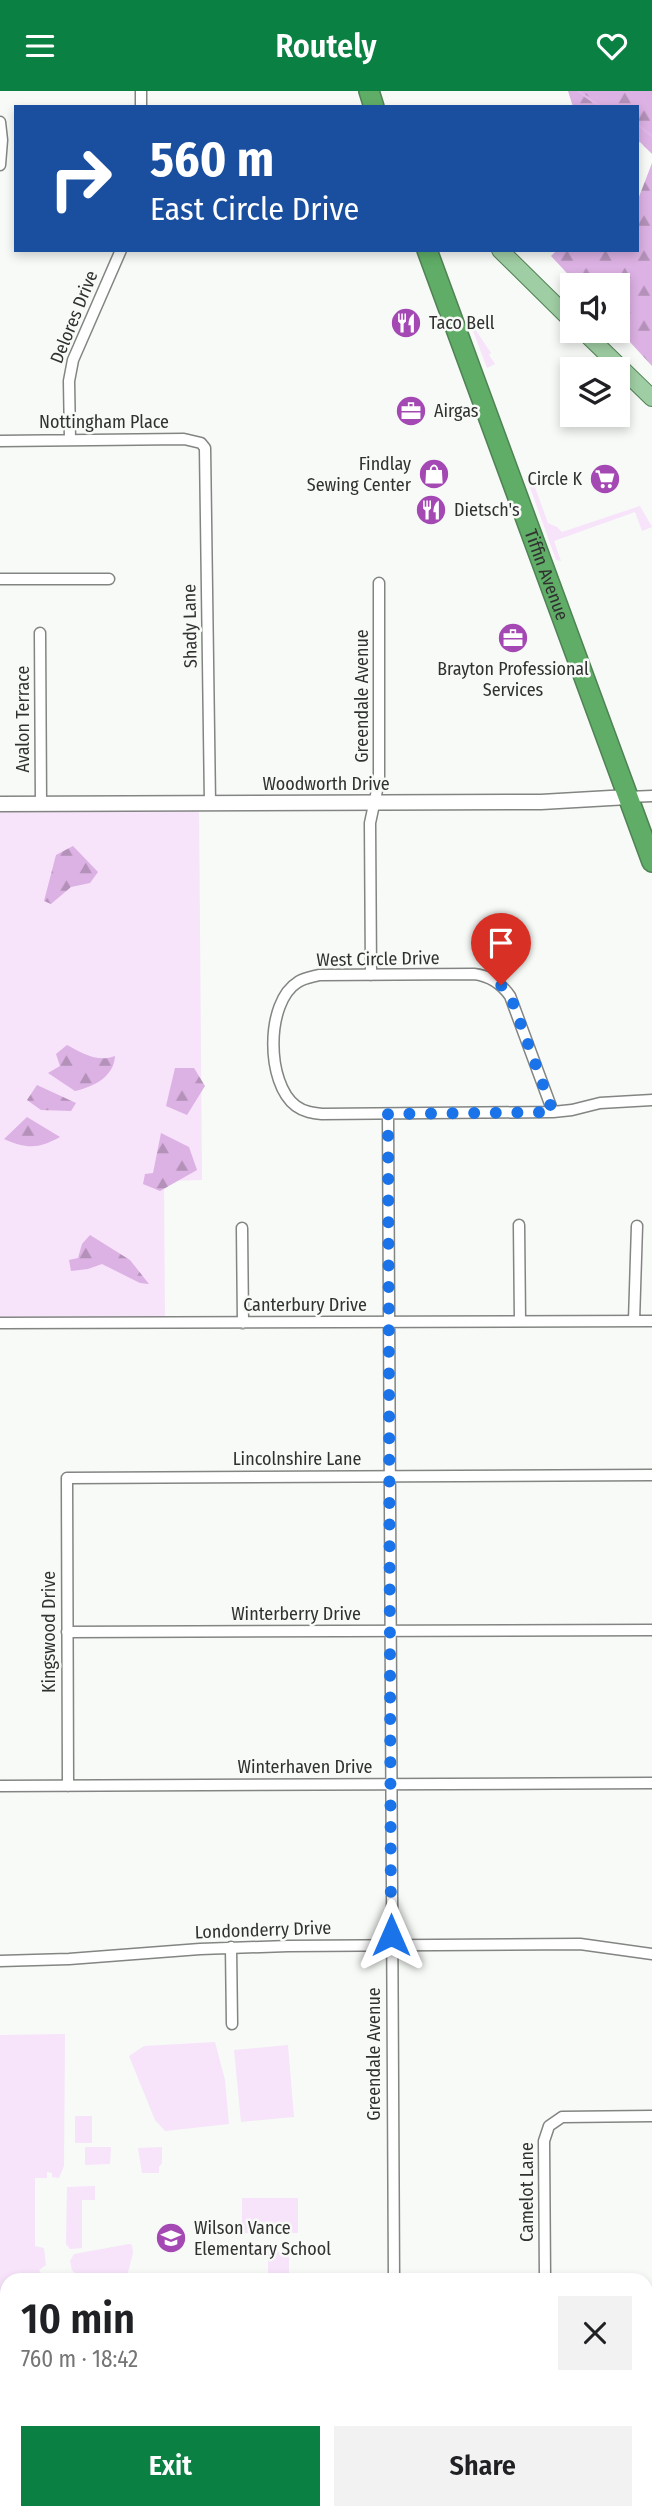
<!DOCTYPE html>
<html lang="en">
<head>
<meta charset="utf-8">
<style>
  body { margin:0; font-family:"Fira Sans Condensed",sans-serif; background:#f2f2f2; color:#202124; height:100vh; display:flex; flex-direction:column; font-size:26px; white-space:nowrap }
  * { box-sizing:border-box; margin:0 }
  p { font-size:23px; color:#757577 }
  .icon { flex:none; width:38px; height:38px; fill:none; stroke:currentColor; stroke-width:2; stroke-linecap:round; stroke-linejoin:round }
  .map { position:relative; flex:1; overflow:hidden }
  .sheet { position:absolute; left:0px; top:2182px; width:653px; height:247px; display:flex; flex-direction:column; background:#fff; border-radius:21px 21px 0 0; box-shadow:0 4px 10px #0003 }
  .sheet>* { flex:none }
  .top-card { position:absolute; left:14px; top:14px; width:625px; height:147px; border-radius:0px; box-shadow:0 4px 10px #0003; background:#1a4fa0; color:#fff; overflow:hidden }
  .fabs { position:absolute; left:560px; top:182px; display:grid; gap:14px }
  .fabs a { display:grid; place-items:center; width:70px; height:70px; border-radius:0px; background:#fff; box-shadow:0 4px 10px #0003; font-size:35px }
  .pin { position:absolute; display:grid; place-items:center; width:60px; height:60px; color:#fff; margin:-72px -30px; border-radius:50% 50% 50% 0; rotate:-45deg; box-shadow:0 0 7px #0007 }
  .pin .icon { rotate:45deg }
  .me { position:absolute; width:77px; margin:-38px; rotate:0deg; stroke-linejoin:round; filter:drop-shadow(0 0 5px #0008) }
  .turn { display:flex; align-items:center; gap:24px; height:147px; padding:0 21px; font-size:32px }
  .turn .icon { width:91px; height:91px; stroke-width:2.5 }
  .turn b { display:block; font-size:49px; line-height:60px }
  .round { display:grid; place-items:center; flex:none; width:74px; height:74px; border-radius:0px; background:#f2f2f2 }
  .summary { display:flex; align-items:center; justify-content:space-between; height:119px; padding:0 21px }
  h1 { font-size:42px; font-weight:600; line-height:52px }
  .cta { display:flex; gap:14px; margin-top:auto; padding:14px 21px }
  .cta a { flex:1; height:80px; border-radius:0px; background:#0b8043; color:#fff; font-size:28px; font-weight:600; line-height:80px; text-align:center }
  .cta a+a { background:#f2f2f2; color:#202124 }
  header { display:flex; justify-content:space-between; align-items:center; height:91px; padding:0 21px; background:#0b8043; color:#fff; font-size:32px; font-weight:600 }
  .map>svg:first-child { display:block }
</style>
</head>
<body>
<header><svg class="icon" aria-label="menu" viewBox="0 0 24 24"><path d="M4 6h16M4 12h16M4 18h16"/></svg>Routely<svg class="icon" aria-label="heart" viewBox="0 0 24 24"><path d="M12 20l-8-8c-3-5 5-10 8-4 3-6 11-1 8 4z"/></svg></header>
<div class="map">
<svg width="652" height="2428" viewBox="0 0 652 2428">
  <defs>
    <pattern id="forest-firs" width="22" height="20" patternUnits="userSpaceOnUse" patternTransform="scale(1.75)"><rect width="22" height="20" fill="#dcb1e3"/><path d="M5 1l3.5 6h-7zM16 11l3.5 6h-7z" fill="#b391b8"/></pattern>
  </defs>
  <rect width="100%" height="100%" fill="#f7faf7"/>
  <!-- green -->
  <path fill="#f7e3fa" d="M475 238 491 262 489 264 495 273 487 277 473 240Z
    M527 388H532L548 432 557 436 562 441 640 415 652 436 642 440 635 421 554 450 561 470 556 469Z
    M0 713H199L202 1089 164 1090 165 1232H0Z
    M65 1943 64 2075 59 2087 52 2086V2082L47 2081V2087H35V2155L44 2157 46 2174 39 2179 45 2189H7V2250H0V1944Z
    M215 1951 225 1989 229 2033 165 2040 155 2029 129 1965 144 1955Z
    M288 1954 294 2026 241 2031 234 1959Z
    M75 2025H92V2052H75Z
    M85 2056H111L110 2073 85 2074Z
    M162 2056V2072L159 2076V2082H142L138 2057Z
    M95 2095V2109H82V2157L70 2158 66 2153 67 2096Z
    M242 2107H298V2142H242Z
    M129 2153 132 2154 133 2162 126 2189H81L72 2179 70 2170 74 2163Z
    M268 2160 289 2162V2189H268Z"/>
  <!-- forest -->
  <path fill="url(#forest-firs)" d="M568 0H652V63L640 51 637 52V16H573Z
    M652 72V275L618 238V194H578L551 165 557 159H637V111Z
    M73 755 98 781 90 792 71 796 51 813 44 810 56 764Z
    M67 954C82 962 98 972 115 965 114 986 93 996 75 1000L48 982 60 975 56 963Z
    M175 977H194L205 995 187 1024 166 1015Z
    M37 994 76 1012 71 1020 41 1019 27 1009Z
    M27 1026 60 1046C38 1058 27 1058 4 1048Z
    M161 1042 189 1056 197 1079 160 1100 143 1093 145 1083 153 1082Z
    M90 1144 130 1169 149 1193 140 1192 102 1173 88 1178 71 1180 69 1169 78 1167 82 1153Z"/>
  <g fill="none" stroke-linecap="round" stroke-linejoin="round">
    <!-- stream -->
    <path stroke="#e2b7e9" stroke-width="2.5" d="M578 0 601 16
      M637 33 652 45"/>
    <!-- street casing -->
    <g stroke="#828582" stroke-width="13">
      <path id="street" d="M141 0V16
        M0 31 2 49 0 74
        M70 349 69 290 73 269 121 159
        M0 350 184 348 201 352 205 357 210 713
        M0 488H109
        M40 542 41 713
        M628 706 652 705
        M371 884 370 732 379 690V492
        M553 1021 510 905C501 892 490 885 474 883L319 884C312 886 304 887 298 891 265 911 266 993 296 1015 304 1021 313 1022 322 1023L553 1021 572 1019 600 1012 652 1009
        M388 1023 394 2189
        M519 1134 520 1230
        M242 1137 243 1232
        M634 1230 637 1135
        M0 1232 652 1230
        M67 1541 652 1539
        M0 1695 652 1692
        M68 1695 67 1387 652 1384
        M231 1856 232 1933
        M0 1870 69 1868 200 1858 288 1855 580 1853 652 1863
        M545 2189 544 2050 549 2035 562 2026 652 2025
        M0 2264H7
        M375 2428 377 2422
        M542 2428V2422"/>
    </g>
    <!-- secondary casing -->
    <g stroke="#828582" stroke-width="17">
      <path id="secondary" d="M0 713 541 711 628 706"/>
    </g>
    <!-- primary casing -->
    <g stroke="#4f8254" stroke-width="18">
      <path id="primary" d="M500 159 572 230
        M583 240 652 307"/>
    </g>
    <!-- highway casing -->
    <g stroke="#4f8254" stroke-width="22">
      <g id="highway">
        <path d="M369 0 374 16"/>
        <path id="s1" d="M427 159 652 771"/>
      </g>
    </g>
    <!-- street -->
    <use href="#street" stroke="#fff" stroke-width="10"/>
    <!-- secondary -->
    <use href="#secondary" stroke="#fff" stroke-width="14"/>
    <!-- primary -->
    <use href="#primary" stroke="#a0cea4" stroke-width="16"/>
    <!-- highway -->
    <use href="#highway" stroke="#60ad67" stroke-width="19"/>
  </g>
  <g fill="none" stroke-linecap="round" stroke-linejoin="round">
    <!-- route -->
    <path stroke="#1a73e8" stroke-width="12" stroke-dasharray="0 21.6" d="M391 1844 388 1023 553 1021 513 912 501 894"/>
  </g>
  <!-- icons -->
  <defs>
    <g id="restaurant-disc" transform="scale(1.575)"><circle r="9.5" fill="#a448b3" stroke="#f7faf7"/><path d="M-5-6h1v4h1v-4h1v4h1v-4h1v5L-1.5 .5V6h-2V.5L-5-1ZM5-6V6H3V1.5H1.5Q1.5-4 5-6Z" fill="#fff"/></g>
    <g id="office-disc" transform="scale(1.575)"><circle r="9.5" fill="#a448b3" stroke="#f7faf7"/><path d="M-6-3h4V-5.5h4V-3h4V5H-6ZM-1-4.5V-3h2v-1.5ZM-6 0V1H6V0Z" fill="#fff"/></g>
    <g id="shop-disc" transform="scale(1.575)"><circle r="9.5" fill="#a448b3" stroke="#f7faf7"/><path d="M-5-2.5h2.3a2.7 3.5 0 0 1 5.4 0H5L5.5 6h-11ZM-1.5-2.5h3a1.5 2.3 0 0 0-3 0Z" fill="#fff"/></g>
    <g id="supermarket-disc" transform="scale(1.575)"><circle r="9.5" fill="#a448b3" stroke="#f7faf7"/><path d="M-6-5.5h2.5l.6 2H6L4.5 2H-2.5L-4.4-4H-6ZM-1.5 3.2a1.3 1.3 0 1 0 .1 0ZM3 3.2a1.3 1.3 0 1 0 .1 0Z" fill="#fff"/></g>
    <g id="school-disc" transform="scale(1.575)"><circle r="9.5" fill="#a448b3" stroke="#f7faf7"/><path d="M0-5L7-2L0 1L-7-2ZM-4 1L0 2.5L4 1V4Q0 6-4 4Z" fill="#fff"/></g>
  </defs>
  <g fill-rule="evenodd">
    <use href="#restaurant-disc" x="406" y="232"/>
    <use href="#office-disc" x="411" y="320"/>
    <use href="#shop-disc" x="434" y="383"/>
    <use href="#supermarket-disc" x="605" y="388"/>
    <use href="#restaurant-disc" x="431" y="419"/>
    <use href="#office-disc" x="513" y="547"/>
    <use href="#school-disc" x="171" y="2147"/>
  </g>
  <g text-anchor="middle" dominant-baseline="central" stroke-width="5" stroke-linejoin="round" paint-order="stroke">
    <!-- street labels -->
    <g font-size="18" fill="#303130" stroke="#f7faf7">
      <text transform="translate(74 226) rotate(-68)">Delores Drive</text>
      <text x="104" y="331">Nottingham Place</text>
      <text stroke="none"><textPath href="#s1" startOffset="346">Tiffin Avenue</textPath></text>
      <text transform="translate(190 535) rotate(-91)">Shady Lane</text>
      <text transform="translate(362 605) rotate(-90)">Greendale Avenue</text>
      <text transform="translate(23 628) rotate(-90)">Avalon Terrace</text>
      <text x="326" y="693">Woodworth Drive</text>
      <text transform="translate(378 868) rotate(-1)">West Circle Drive</text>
      <text x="305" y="1214">Canterbury Drive</text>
      <text x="297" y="1368">Lincolnshire Lane</text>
      <text x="296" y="1523">Winterberry Drive</text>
      <text transform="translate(49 1541) rotate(-90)">Kingswood Drive</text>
      <text x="305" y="1676">Winterhaven Drive</text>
      <text transform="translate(263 1839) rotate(-2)">Londonderry Drive</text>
      <text transform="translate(374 1963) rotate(-90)">Greendale Avenue</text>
      <text transform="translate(527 2101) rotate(-90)">Camelot Lane</text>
    </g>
    <!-- poi labels -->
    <g font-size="18" fill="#303130" stroke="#f7faf7" text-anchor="start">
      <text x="429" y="232">Taco Bell</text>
      <text x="434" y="320">Airgas</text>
      <text x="411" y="373" text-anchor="end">Findlay<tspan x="411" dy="21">Sewing Center</tspan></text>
      <text x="582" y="388" text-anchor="end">Circle K</text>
      <text x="454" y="419">Dietsch's</text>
      <text x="513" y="578" text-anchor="middle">Brayton Professional<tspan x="513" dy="21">Services</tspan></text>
      <text x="194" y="2137">Wilson Vance<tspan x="194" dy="21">Elementary School</tspan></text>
    </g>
  </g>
</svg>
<div class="fabs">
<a><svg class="icon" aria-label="sound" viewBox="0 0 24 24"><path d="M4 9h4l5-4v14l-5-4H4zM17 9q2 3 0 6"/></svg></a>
<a><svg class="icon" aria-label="layers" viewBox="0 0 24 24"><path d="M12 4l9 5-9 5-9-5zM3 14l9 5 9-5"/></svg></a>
</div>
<div class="pin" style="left:501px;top:894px;background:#d93025"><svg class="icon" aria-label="arrive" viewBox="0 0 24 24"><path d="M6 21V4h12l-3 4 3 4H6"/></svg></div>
<svg class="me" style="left:391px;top:1844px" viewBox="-20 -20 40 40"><path d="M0-17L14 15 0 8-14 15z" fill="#1a73e8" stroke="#fff" stroke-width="4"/></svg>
<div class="top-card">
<div class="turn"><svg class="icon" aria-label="right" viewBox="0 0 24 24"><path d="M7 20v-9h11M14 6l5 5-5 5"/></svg><div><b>560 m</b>East Circle Drive</div></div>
</div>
<section class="sheet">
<div class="summary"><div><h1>10 min</h1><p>760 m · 18:42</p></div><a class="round"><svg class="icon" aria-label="close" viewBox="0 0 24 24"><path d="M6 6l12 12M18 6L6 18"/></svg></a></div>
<div class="cta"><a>Exit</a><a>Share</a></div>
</section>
</div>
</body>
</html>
